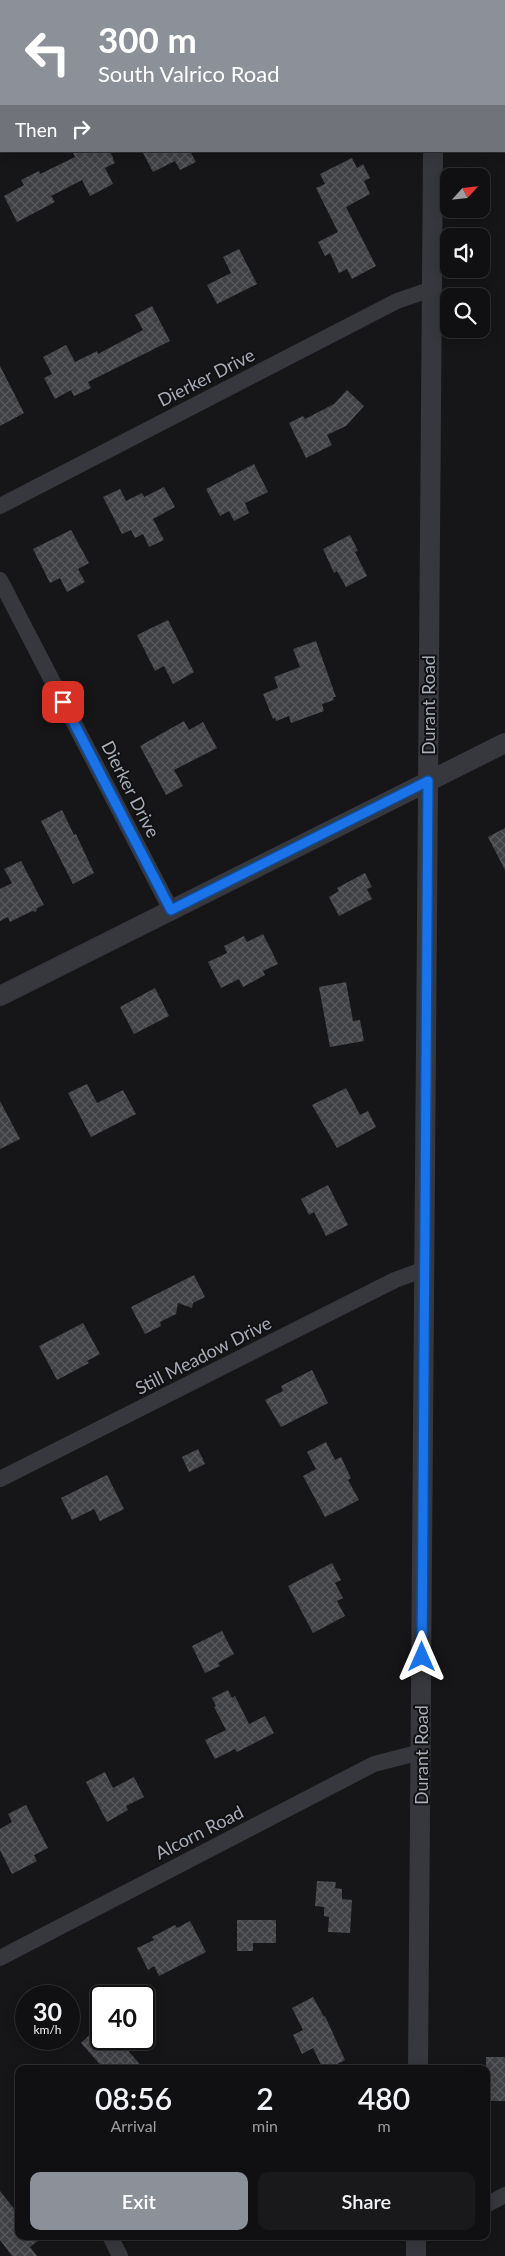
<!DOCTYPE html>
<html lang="en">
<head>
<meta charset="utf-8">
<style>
  body { margin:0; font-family:Lato,sans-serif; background:#19191b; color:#f1f3f6; height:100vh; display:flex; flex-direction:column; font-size:19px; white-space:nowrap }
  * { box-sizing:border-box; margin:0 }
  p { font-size:16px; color:#9c9d9f }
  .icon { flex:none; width:28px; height:28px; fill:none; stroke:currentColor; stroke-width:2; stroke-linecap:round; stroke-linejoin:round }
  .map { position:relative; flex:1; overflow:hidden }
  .details { position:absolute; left:15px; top:2065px; width:475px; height:175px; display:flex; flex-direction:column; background:#101012; border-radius:10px; box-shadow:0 2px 12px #0003,0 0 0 1px #303032 }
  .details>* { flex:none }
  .guide { position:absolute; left:0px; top:0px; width:505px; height:152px; box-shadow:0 2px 12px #0003,0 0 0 1px #303032; background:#8c9099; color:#fff; overflow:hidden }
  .needle { width:32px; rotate:63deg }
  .controls { position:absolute; left:440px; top:168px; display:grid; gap:10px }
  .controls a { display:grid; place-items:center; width:50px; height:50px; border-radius:10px; background:#101012; box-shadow:0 2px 12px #0003,0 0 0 1px #303032; font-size:25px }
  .speed { position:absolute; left:15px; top:1985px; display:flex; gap:10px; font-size:25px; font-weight:700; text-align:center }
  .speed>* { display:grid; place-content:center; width:65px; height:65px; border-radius:50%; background:#101012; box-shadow:0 2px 12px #0003,0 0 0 1px #303032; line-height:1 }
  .speed small { font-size:12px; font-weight:400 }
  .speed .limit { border:2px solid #111; border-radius:8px; background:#fff; color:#111 }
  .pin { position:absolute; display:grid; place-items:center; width:42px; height:42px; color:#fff; margin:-21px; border-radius:10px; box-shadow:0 2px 8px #0006 }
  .me { position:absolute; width:55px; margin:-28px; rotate:0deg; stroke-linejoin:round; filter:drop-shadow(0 0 4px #0008) }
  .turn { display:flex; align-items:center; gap:18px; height:105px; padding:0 15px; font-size:22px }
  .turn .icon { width:65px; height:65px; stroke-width:2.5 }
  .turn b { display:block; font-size:35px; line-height:42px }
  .then { display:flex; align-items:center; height:48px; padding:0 15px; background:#0003; gap:10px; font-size:19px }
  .eta { display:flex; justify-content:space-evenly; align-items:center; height:85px; text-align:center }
  .eta b { font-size:30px; font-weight:600; line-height:35px }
  .action { display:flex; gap:10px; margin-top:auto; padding:10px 15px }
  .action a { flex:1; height:58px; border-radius:10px; background:#8c9099; color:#fff; font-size:20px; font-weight:600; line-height:58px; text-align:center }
  .action a+a { background:#19191b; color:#f1f3f6 }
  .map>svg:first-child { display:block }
</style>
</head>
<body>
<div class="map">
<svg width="505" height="2256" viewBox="0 0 505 2256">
  <defs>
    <pattern id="building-cross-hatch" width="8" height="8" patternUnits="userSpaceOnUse" patternTransform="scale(1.25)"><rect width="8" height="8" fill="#404145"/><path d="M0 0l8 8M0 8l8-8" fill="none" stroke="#595a5e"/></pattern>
  </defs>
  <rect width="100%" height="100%" fill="#161618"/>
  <!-- building -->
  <path fill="url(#building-cross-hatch)" d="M72 151H110L115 163 105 168 113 184 90 196 82 180 51 196 55 202 17 222 4 196 24 185 21 180 39 171 40 174 75 157Z
    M142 151H194L191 153 196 162 180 170 175 161 153 172Z
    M352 158 357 168 363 164 370 178 364 181 370 194 346 207 376 266 352 279 347 269 339 273 330 253 325 256 318 242 338 232 316 188 325 184 320 174Z
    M239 249 257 284 217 304 207 285 231 273 223 257Z
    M152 306 170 341 88 382 91 388 74 396 71 390 55 399 44 378 52 374 43 357 66 345 75 362 97 351 98 354 143 330 135 315Z
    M0 366 24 413 0 426Z
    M347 390 364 406 346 426 327 435 332 445 306 458 289 423 303 416 305 419 334 404Z
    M254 464 268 492 245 503 249 513 234 521 229 511 220 516 206 489Z
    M164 487 175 507 153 519 164 540 149 547 143 534 135 538 131 530 122 534 103 497 120 489 126 501 142 493 144 497Z
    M71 530 89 563 78 569 85 582 67 592 60 578 50 583 33 549Z
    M350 535 358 551 355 552 367 576 346 587 337 571 334 573 323 549Z
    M168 620 194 672 173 684 164 666 155 671 137 635Z
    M316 641 336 697H333L334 700 322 704 324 711 291 723 289 716 276 721 275 718 273 719 263 694 278 688 274 677 300 667 293 649Z
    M184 721 189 730 203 722 217 748 174 770 183 786 166 795 140 746Z
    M62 810 74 835 76 834 94 873 73 884 41 821Z
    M505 828V870L488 837Z
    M21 861 44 905 37 908 36 912 32 911 10 922 8 917 0 921V889L12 883 4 869Z
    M365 873 372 887 367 889 372 899 339 916 329 897 339 891 337 888Z
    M263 934 278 964 263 971 265 975 243 987 239 979 221 988 208 962 227 953 224 946 244 936 247 942Z
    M346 982 353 1021 360 1020 364 1041 330 1047 319 987Z
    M155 988 169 1016 134 1034 120 1007Z
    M87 1084 97 1103 123 1090 136 1114 91 1137 68 1093Z
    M346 1088 360 1115 368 1111 376 1127 337 1148 312 1105Z
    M0 1101 20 1139 0 1149Z
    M328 1185 348 1225 326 1236 314 1212 309 1215 301 1199Z
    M194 1275 205 1297 193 1303 192 1308 178 1303 176 1314 160 1322 161 1326 145 1334 131 1307Z
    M83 1323 100 1354 87 1361 89 1363 57 1380 39 1346Z
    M312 1370 328 1403 281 1427 265 1400 283 1391 281 1386Z
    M326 1442 335 1460 341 1457 351 1478 348 1480 359 1500 325 1517 303 1476 316 1469 307 1452Z
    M198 1449 205 1464 189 1472 182 1457Z
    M107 1475 124 1509 100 1521 94 1509 72 1520 61 1498Z
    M332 1563 341 1580 335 1583 343 1598 337 1601 345 1616 313 1633 288 1586Z
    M222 1631 234 1654 218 1663 220 1666 205 1673 192 1646Z
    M228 1690 232 1698 235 1696 249 1724 265 1716 274 1733 237 1752 235 1749 215 1759 205 1740 226 1730 214 1707 216 1706 212 1698Z
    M105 1772 113 1788 134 1777 144 1797 126 1806 128 1810 107 1822 86 1782Z
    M26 1805 48 1848 34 1855 37 1861 12 1874 0 1850V1829L12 1822 8 1814Z
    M317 1881 336 1882 335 1888 342 1889V1899L352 1900 350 1933 328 1932 329 1917 324 1916V1907L315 1906Z
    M237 1920H276V1943H253V1951H237Z
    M190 1921 206 1952 159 1976 154 1966 148 1970 137 1948 154 1940 152 1937 175 1925 177 1928Z
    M313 1997 324 2017 325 2016 345 2060 328 2069H323L313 2048 302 2054 293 2035 303 2030 292 2008Z
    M101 2024V2039H118L144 2069H104L81 2043Z
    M486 2057H505V2101H486Z
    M0 2191 19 2215V2236H44L30 2247 37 2256H12L0 2240Z"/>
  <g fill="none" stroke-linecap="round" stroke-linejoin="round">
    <!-- service -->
    <path stroke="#37383d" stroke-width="8" d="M504 52 505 51"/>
    <!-- minor -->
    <path stroke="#37383d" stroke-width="16" d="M0 134 1 133
      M0 506 397 301 432 289
      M0 580 171 910
      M0 1479 395 1280 425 1269
      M0 1958 374 1764 421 1752
      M486 2205 505 2195
      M110 2236 120 2256"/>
    <!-- tertiary -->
    <path stroke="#37383d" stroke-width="20" d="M434 1V0
      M0 996 505 743
      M418 2069 433 151
      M416 2256V2236"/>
  </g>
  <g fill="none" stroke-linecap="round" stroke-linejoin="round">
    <!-- route casing -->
    <g stroke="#114b97" stroke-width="12">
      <path id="route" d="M63 702 171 910 428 781 422 1657"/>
    </g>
    <!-- route -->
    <use href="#route" stroke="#1a73e8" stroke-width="9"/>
  </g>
  <g text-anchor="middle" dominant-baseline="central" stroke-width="4" stroke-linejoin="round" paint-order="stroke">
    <!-- street labels -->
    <g font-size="18" fill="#a8adb8" stroke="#111113">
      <text transform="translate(206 377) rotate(-27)">Dierker Drive</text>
      <text transform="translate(428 705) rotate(-90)">Durant Road</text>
      <text transform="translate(131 789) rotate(63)">Dierker Drive</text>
      <text transform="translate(203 1355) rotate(-27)">Still Meadow Drive</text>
      <text transform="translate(421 1755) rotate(-90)">Durant Road</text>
      <text transform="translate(199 1832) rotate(-27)">Alcorn Road</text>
    </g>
  </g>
</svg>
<div class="controls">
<a><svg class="needle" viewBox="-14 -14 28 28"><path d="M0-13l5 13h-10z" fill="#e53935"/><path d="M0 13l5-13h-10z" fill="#9c9d9f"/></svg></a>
<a><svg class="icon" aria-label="sound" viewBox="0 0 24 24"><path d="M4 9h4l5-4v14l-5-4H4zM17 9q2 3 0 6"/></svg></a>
<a><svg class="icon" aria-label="search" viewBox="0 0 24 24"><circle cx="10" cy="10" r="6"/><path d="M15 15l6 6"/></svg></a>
</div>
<div class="speed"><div>30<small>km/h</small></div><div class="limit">40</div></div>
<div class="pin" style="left:63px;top:702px;background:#d93025"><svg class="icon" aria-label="arrive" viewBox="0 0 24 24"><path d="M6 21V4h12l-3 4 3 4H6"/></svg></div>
<svg class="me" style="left:422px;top:1657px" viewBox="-20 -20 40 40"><path d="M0-17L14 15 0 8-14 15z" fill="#1a73e8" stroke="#fff" stroke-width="4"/></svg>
<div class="guide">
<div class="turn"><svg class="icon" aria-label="left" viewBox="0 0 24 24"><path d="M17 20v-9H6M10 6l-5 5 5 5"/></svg><div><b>300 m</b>South Valrico Road</div></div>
<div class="then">Then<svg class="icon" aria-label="right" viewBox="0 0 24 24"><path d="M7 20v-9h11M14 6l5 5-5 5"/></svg></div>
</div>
<section class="details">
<div class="eta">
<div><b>08:56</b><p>Arrival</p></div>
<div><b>2</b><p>min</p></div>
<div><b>480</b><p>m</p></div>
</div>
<div class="action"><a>Exit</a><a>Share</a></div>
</section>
</div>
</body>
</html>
